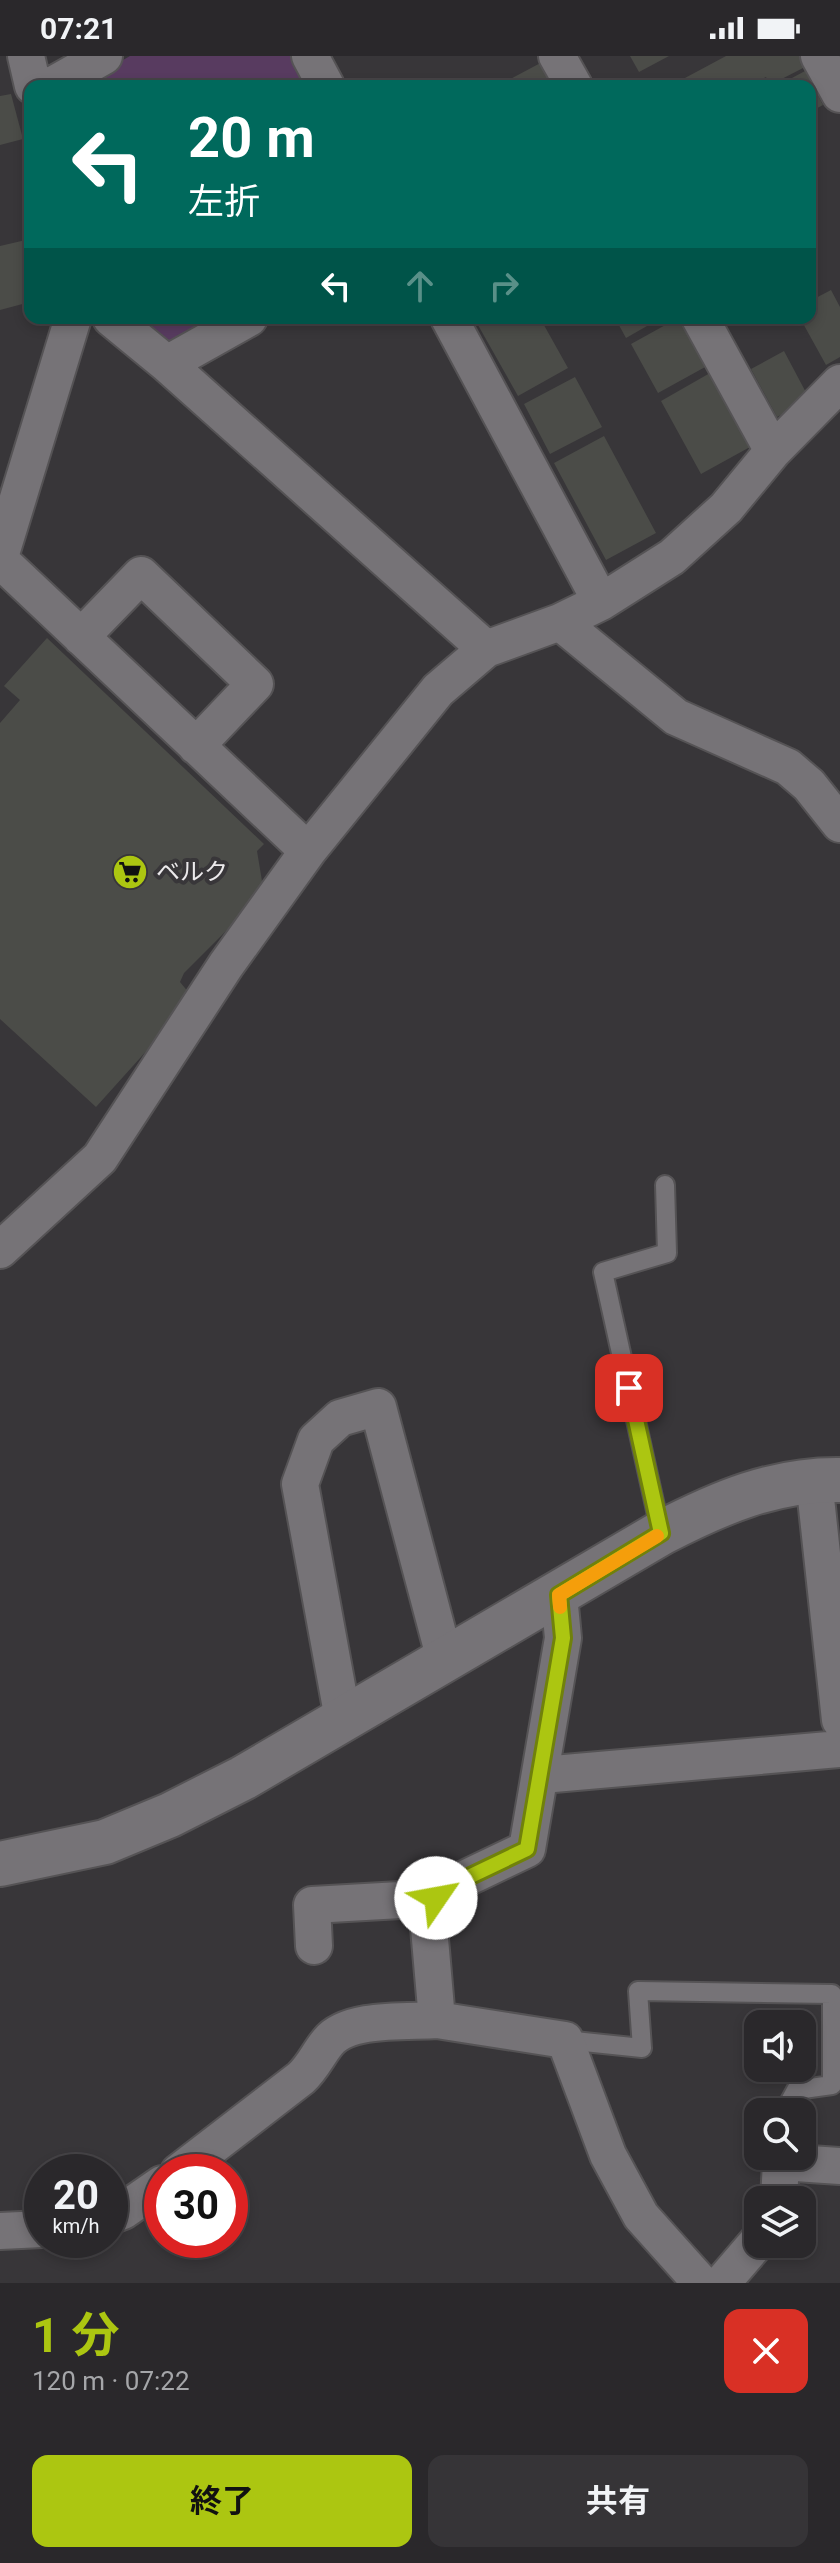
<!DOCTYPE html>
<html lang="ja">
<head>
<meta charset="utf-8">
<style>
  body { margin:0; font-family:Roboto,"Noto Sans JP",sans-serif; background:#363437; color:#f1f3f6; height:100vh; display:flex; flex-direction:column; font-size:30px; white-space:nowrap }
  * { box-sizing:border-box; margin:0 }
  p { font-size:26px; color:#a5a6a9 }
  .icon { flex:none; width:44px; height:44px; fill:none; stroke:currentColor; stroke-width:2; stroke-linecap:round; stroke-linejoin:round }
  .map { position:relative; height:2227px; overflow:hidden }
  .panel { display:flex; flex-direction:column; background:#2a282b; flex:1 }
  .panel>* { flex:none }
  .top-card { position:absolute; left:24px; top:24px; width:792px; height:244px; border-radius:16px; box-shadow:0 4px 12px #0003,0 0 0 2px #464447; background:#00695c; color:#fff; overflow:hidden }
  .fabs { position:absolute; left:744px; top:1954px; display:grid; gap:16px }
  .fabs a { display:grid; place-items:center; width:72px; height:72px; border-radius:16px; background:#2a282b; box-shadow:0 4px 12px #0003,0 0 0 2px #464447; font-size:40px }
  .speed { position:absolute; left:24px; top:2098px; display:flex; gap:16px; font-size:40px; font-weight:700; text-align:center }
  .speed>* { display:grid; place-content:center; width:104px; height:104px; border-radius:50%; background:#2a282b; box-shadow:0 4px 12px #0003,0 0 0 2px #464447; line-height:1 }
  .speed small { font-size:20px; font-weight:400 }
  .speed .limit { border:12px solid #d22; background:#fff; color:#111 }
  .pin { position:absolute; display:grid; place-items:center; width:68px; height:68px; color:#fff; margin:-34px; border-radius:16px; box-shadow:0 4px 12px #0006 }
  .me { position:absolute; width:88px; margin:-44px; rotate:57deg; stroke-linejoin:round; filter:drop-shadow(0 0 6px #0008) }
  .turn { display:flex; align-items:center; gap:28px; height:168px; padding:0 32px; font-size:36px }
  .turn .icon { width:104px; height:104px; stroke-width:2.5 }
  .turn b { display:block; font-size:56px; line-height:68px }
  .lanes { display:flex; align-items:center; height:76px; padding:0 32px; background:#0003; justify-content:center; gap:40px; direction:ltr }
  .lanes .off { opacity:.35 }
  .round { display:grid; place-items:center; flex:none; width:84px; height:84px; border-radius:16px; background:#363437 }
  .head { display:flex; align-items:center; justify-content:space-between; height:136px; padding:0 32px }
  h1 { font-size:48px; font-weight:700; line-height:60px; color:#acc611 }
  .action { display:flex; gap:16px; margin-top:auto; padding:16px 32px }
  .action a { flex:1; height:92px; border-radius:16px; background:#acc611; color:#111; font-size:32px; font-weight:700; line-height:92px; text-align:center }
  .action a+a { background:#363437; color:#f1f3f6 }
  .status { display:flex; justify-content:space-between; align-items:center; height:56px; padding:0 40px; background:#2a282b; direction:ltr }
  .status svg { height:22px; fill:currentColor }
  .map>svg:first-child { display:block }
</style>
</head>
<body>
<div class="status"><b>07:21</b><svg viewBox="0 0 49 12"><path d="M0 12V9h3v3zM5 12V6h3v6zM10 12V3h3v9zM15 12V0h3v12zM26 1h20v11H26zM47 4h2v5h-2z"/></svg></div>
<div class="map">
<svg width="840" height="2227" viewBox="0 0 840 2227">
  <rect width="100%" height="100%" fill="#383639"/>
  <!-- green -->
  <path fill="#583b60" d="M130 0H291L307 30H78Z
    M130 262H221L172 288Z"/>
  <!-- building -->
  <path fill="#4b4c48" d="M630 0H669L639 16Z
    M726 0H799L805 11 770 29 766 21 749 30H670Z
    M548 3 562 30H505L503 27Z
    M805 15 823 49 810 56V30H777Z
    M11 38 23 83 0 89V40Z
    M30 183V246L0 254V190Z
    M831 234 840 251V301L826 309 800 262H810V245Z
    M474 262H540L568 312 518 340Z
    M615 262H661L626 282Z
    M678 262H681L707 310 658 337 631 288Z
    M784 295 810 344 777 361 751 313Z
    M710 317 750 391 701 418 661 345Z
    M575 321 602 371 550 398 524 348Z
    M604 380 656 477 606 504 554 407Z
    M47 582 264 788 257 795 264 837 184 917 180 926 189 937 168 971 96 1051 0 963V667L20 644 4 630Z"/>
  <g fill="none" stroke-linecap="round" stroke-linejoin="round">
    <!-- service casing -->
    <g stroke="#555355" stroke-width="22">
      <path id="service" d="M661 1477 603 1216 667 1197 665 1129
        M565 1984 642 1992 638 1935 832 1938V2029L796 2034 784 2056"/>
    </g>
    <!-- minor casing -->
    <g stroke="#555355" stroke-width="40">
      <path id="minor" d="M26 0 33 30
        M310 0 326 30
        M557 0 574 30
        M819 0 840 38
        M51 30 104 0
        M111 262 167 308 486 593
        M449 262 601 546
        M700 262 773 395
        M167 308 249 262
        M0 501 73 262
        M0 504 308 795
        M560 566 676 661 788 711 809 729 840 768
        M81 581 141 519 255 628 196 690
        M0 1194 100 1102 226 909 308 795 438 634 486 593 560 566 601 546 672 501 726 452 773 395 840 327
        M814 1424 840 1664
        M343 1663 300 1428 316 1384 340 1362 378 1351 445 1604
        M542 1719 840 1693
        M314 1890 312 1849 436 1842
        M437 1964 565 1984 608 2099 641 2160 701 2227
        M179 2116 301 2022C313 2011 318 1998 328 1986 348 1961 406 1966 437 1964L428 1860 436 1842 456 1827 527 1793 563 1582 559 1539
        M779 2144 781 2106 840 2110
        M110 2160 123 2155 162 2128
        M0 2175 42 2173
        M722 2227 758 2185"/>
    </g>
    <!-- tertiary casing -->
    <g stroke="#555355" stroke-width="48">
      <path id="tertiary" d="M0 1808 105 1786 170 1759 243 1722 661 1477C719 1447 774 1423 840 1424"/>
    </g>
    <!-- service -->
    <use href="#service" stroke="#767377" stroke-width="18"/>
    <!-- minor -->
    <use href="#minor" stroke="#767377" stroke-width="36"/>
    <!-- tertiary -->
    <use href="#tertiary" stroke="#767377" stroke-width="44"/>
  </g>
  <g fill="none" stroke-linecap="round" stroke-linejoin="round">
    <!-- route casing -->
    <g stroke="#70810b" stroke-width="20">
      <path id="route" d="M436 1842 456 1827 527 1793 563 1582 559 1539 661 1477 629 1332"/>
    </g>
    <!-- route -->
    <use href="#route" stroke="#acc611" stroke-width="14"/>
    <!-- slow -->
    <path stroke="#f59e0b" stroke-width="14" d="M560 1551 559 1539 657 1480"/>
  </g>
  <!-- icons -->
  <defs>
    <g id="supermarket-disc" transform="scale(1.8)"><circle r="9.5" fill="#acc611" stroke="#383639"/><path d="M-6-5.5h2.5l.6 2H6L4.5 2H-2.5L-4.4-4H-6ZM-1.5 3.2a1.3 1.3 0 1 0 .1 0ZM3 3.2a1.3 1.3 0 1 0 .1 0Z" fill="#111"/></g>
  </defs>
  <g fill-rule="evenodd">
    <use href="#supermarket-disc" x="130" y="816"/>
  </g>
  <g text-anchor="middle" dominant-baseline="central" stroke-width="8" stroke-linejoin="round" paint-order="stroke">
    <!-- poi labels -->
    <g font-size="24" fill="#eceaec" stroke="#383639" text-anchor="start">
      <text x="156" y="816">ベルク</text>
    </g>
  </g>
</svg>
<div class="fabs">
<a><svg class="icon" aria-label="sound" viewBox="0 0 24 24"><path d="M4 9h4l5-4v14l-5-4H4zM17 9q2 3 0 6"/></svg></a>
<a><svg class="icon" aria-label="search" viewBox="0 0 24 24"><circle cx="10" cy="10" r="6"/><path d="M15 15l6 6"/></svg></a>
<a><svg class="icon" aria-label="layers" viewBox="0 0 24 24"><path d="M12 4l9 5-9 5-9-5zM3 14l9 5 9-5"/></svg></a>
</div>
<div class="speed"><div>20<small>km/h</small></div><div class="limit">30</div></div>
<div class="pin" style="left:629px;top:1332px;background:#d93025"><svg class="icon" aria-label="arrive" viewBox="0 0 24 24"><path d="M6 21V4h12l-3 4 3 4H6"/></svg></div>
<svg class="me" style="left:436px;top:1842px" viewBox="-20 -20 40 40"><circle r="19" fill="#fff"/><path d="M0-13L10 11 0 6-10 11z" fill="#acc611"/></svg>
<div class="top-card">
<div class="turn"><svg class="icon" aria-label="left" viewBox="0 0 24 24"><path d="M17 20v-9H6M10 6l-5 5 5 5"/></svg><div><b>20 m</b>左折</div></div>
<div class="lanes"><svg class="icon" aria-label="left" viewBox="0 0 24 24"><path d="M17 20v-9H6M10 6l-5 5 5 5"/></svg><svg class="icon off" aria-label="ahead" viewBox="0 0 24 24"><path d="M12 20V5M6 11l6-6 6 6"/></svg><svg class="icon off" aria-label="right" viewBox="0 0 24 24"><path d="M7 20v-9h11M14 6l5 5-5 5"/></svg></div>
</div>
</div>
<section class="panel">
<div class="head"><div><h1>1 分</h1><p>120 m · 07:22</p></div><a class="round" style="background:#d93025;color:#fff"><svg class="icon" aria-label="close" viewBox="0 0 24 24"><path d="M6 6l12 12M18 6L6 18"/></svg></a></div>
<div class="action"><a>終了</a><a>共有</a></div>
</section>
</body>
</html>
